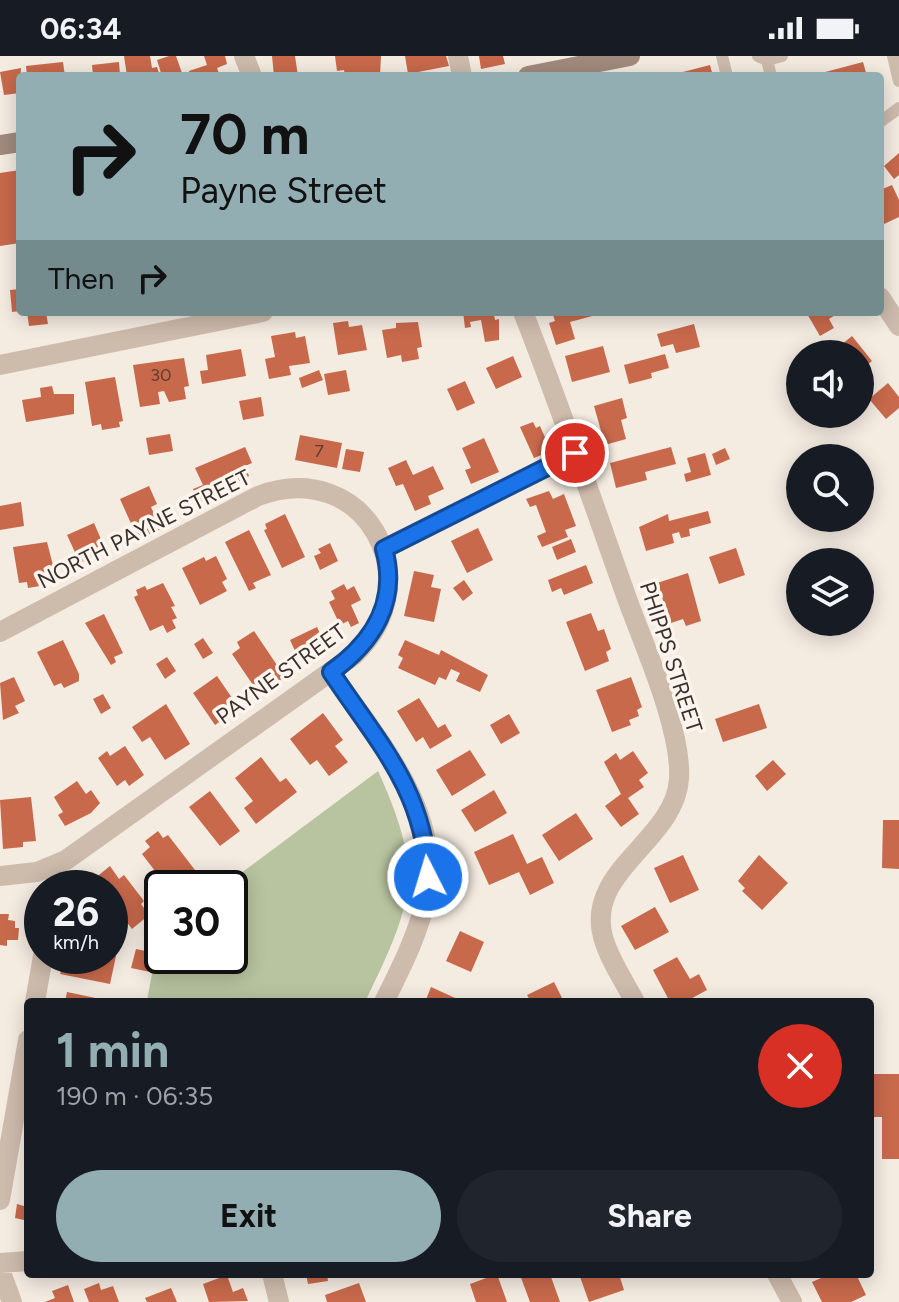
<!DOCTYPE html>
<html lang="en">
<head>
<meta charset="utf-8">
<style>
  body { margin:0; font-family:Figtree,sans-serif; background:#20242c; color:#f1f3f6; height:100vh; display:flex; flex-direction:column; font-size:30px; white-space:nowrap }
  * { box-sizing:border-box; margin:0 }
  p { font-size:26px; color:#9ea1a6 }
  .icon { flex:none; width:44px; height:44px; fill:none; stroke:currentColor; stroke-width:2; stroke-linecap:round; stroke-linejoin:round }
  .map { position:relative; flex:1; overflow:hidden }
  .panel { position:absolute; left:24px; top:942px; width:850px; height:280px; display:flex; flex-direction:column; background:#171b24; border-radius:8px; box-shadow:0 4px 20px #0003 }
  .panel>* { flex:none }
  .top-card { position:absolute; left:16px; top:16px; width:868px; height:244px; border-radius:8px; box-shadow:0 4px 20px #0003; background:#92aeb2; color:#111; overflow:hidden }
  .fabs { position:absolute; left:786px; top:284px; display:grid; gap:16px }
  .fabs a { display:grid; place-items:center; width:88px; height:88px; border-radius:50%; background:#171b24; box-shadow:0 4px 20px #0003; font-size:40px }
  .speed { position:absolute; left:24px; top:814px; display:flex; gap:16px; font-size:40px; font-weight:700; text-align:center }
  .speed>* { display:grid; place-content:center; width:104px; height:104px; border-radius:50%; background:#171b24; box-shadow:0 4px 20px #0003; line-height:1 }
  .speed small { font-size:20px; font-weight:400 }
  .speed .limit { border:4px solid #111; border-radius:12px; background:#fff; color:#111 }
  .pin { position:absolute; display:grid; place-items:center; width:68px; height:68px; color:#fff; margin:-34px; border:4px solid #fff; border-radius:50%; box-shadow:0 2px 8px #0007 }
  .me { position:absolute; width:88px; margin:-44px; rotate:355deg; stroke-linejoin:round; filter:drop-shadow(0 0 6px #0008) }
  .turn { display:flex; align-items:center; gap:28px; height:168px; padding:0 32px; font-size:36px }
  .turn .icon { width:104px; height:104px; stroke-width:2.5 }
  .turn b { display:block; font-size:56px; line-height:68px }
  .then { display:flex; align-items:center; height:76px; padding:0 32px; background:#0003; gap:16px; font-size:30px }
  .round { display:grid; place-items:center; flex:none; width:84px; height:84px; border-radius:42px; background:#20242c }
  .headline { display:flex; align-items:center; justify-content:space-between; height:136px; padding:0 32px }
  h1 { font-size:48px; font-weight:700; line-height:60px; color:#92aeb2 }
  .primary-button { display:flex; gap:16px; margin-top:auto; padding:16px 32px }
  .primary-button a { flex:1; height:92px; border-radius:48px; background:#92aeb2; color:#111; font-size:32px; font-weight:700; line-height:92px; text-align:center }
  .primary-button a+a { background:#20242c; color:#f1f3f6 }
  .status { display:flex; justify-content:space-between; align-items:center; height:56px; padding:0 40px; background:#171b24; direction:ltr }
  .status svg { height:22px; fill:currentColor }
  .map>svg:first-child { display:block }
</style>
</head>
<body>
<div class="status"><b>06:34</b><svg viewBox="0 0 49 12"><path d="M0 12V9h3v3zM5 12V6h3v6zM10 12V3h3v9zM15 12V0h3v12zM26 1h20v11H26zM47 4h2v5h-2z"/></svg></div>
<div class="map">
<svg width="899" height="1246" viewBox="0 0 899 1246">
  <rect width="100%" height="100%" fill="#f4ebe1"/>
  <!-- green -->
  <path fill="#b8c4a0" d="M378 715C425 818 413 847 365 946L147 944 160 877 162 876V900H230V832H221Z"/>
  <!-- building -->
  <path fill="#c8694b" d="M124 0H150L152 12 157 11 160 20H127Z
    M169 0H176L182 17 162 20 157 4Z
    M204 0H225L227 8 217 12 220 20H190L189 15 207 9Z
    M272 0H295L298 20H274Z
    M335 0H381L380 20H345L344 14 337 15Z
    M405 0H446L449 10 408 18Z
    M479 0H503L505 8 481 13Z
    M63 6 65 20H27L26 10Z
    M119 6 120 20H93L92 9Z
    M863 6 867 20H814V19Z
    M710 9 713 20H680L679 17Z
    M21 12 20 37 4 39 0 16Z
    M899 97V119L894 123 884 110Z
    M20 114V187L0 190V117Z
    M892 129 899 144V161L882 169 880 134Z
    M20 233V255L12 256 10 234Z
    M27 256H46L48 268 29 270Z
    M463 256H503L494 259 495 264 499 263V284L485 286 481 264 470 266 471 271 465 272Z
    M552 256H595L596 259 570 266 575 283 556 289 549 267 555 265Z
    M806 256H840L829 263 834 272 820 280Z
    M348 265 349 271 362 269 367 294 338 299 333 267Z
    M418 266 422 291 417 292 419 303 402 306 401 299 387 302 382 274 396 272V267Z
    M694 268 700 291 676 297 673 288 661 291 657 278Z
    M295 276 296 282 305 280 310 307 289 310 291 319 269 323 265 303 275 301 271 280Z
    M852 280 872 305 860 315V298H830Z
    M603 290 610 316 572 326 565 300Z
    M241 293 246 320 202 328 200 315 208 314 206 299Z
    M665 298 669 312 651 317 652 322 629 328 624 309Z
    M513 300 522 321 496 333 486 312Z
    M184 302 189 330 184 331 186 343 169 346 164 335 158 336 160 348 140 351 133 309Z
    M319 314 323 324 302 332 299 322Z
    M346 314 350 335 328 339 324 318Z
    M115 321 123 365 119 366 120 371 102 374 101 368 92 370 85 326Z
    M465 325 475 347 457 355 447 333Z
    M888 327 899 341V352L886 363 869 343Z
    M52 330 54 338H74V358L26 366 22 344 41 341 40 332Z
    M261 341 264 360 243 364 239 345Z
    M622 342 627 362 621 364 626 383 605 389 594 350Z
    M533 366 536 372 540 370 551 395 534 402 520 371Z
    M170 378 173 395 149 399 146 382Z
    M300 379 342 387 337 412 295 404Z
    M484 382 499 416 471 428 465 414 471 412 462 392Z
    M245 391 252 407 245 410 249 420 199 447 193 433 203 429 195 412Z
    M671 391 676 408 645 416 647 424 616 432 610 407Z
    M725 392 730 403 716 409 712 398Z
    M346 393 364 396 360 416 342 413Z
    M705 397 711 419 686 426 684 418 691 416 687 402Z
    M406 404 413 419 433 410 444 433 428 440 431 448 415 455 403 428 396 430 388 412Z
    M149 430 157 448 151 451 161 473 138 483 120 443Z
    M549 435 553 443 564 438 576 470 565 474 568 481 542 491 537 480 546 476 536 449 530 451 526 443Z
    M21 446 24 470 0 474V450Z
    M708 455 711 467 689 473 690 480 681 482 679 476 672 478 674 487 646 495 639 471 668 458 669 465Z
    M285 458 305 501 282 512 264 474 267 473 265 468Z
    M94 467 106 495 80 507 67 479Z
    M478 472 493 504 467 517 451 485Z
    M249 474 271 519 253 527 256 532 249 535 225 486Z
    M571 483 576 496 557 504 552 491Z
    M47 486 56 521 39 524 40 530 28 532 27 526 19 527 13 491Z
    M330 487 338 505 320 514 314 500 321 497 318 493Z
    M736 492 745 519 719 528 709 501Z
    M216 500 227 523 222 526 227 535 200 549 182 512 204 501 206 505Z
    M586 509 593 527 564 539 561 532 552 536 548 524Z
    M414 515 434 519 431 531 441 533 434 566 404 560Z
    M688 517 701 565 686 570 683 563 671 567 657 527Z
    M464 524 473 537 463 545 453 532Z
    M163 527 175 550 171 551 177 562 172 564 176 572 167 577 163 569 150 575 134 541 138 539 136 534 145 530 147 534Z
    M344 528 347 534 354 530 361 544 351 549 359 567 351 571 348 565 340 569 329 546 335 543 331 535Z
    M591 557 598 575 604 573 611 593 606 596 609 605 585 615 566 566Z
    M104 558 123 597 114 601 116 606 111 609 85 567Z
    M317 571 323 584 315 587 320 598 306 605 301 594 296 597 290 584Z
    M254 575 285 621 259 638 232 598 240 592 237 586Z
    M203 582 213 597 203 603 194 588Z
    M63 584 79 618V625L64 632 61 627 54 630 37 596Z
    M405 584 439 599 441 594 488 619 480 636 456 625 460 617 451 613 446 624 439 621 435 629 398 612 403 602 398 599Z
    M167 601 176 615 165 623 156 608Z
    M217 620 239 652 215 669 193 637Z
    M14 621 25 645 15 650 19 657 3 664 0 627Z
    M631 621 642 651 637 654 639 660 629 664 631 669 612 676 596 634Z
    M103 638 111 652 101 658 93 643Z
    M419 642 438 672 445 668 452 680 430 693 423 681 416 686 397 655Z
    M166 648 190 688 165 704 150 681 142 686 132 671Z
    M759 648 767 672 723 686 715 663Z
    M323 657 343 684 335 690 348 706 329 720 317 704 310 709 290 683Z
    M509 658 520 677 501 688 490 669Z
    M125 690 144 719 129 730 125 724 117 730 98 702 107 695 110 700Z
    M470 694 486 719 452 740 436 714Z
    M633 695 648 717 639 724 644 731 628 742 639 758 621 771 605 750 621 738 604 706 616 697 620 704Z
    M261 701 280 726 286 722 297 736 256 768 244 752 253 745 235 722Z
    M773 704 786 718 767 735 755 720Z
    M77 725 86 738 91 734 100 747 91 757 65 770 58 759 63 756 54 741Z
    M494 734 507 757 475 776 461 754Z
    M210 735 240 775 220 790 189 751Z
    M31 741 36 785 23 786V791L3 793 0 744Z
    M576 757 593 783 559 805 542 779Z
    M883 764H899V813L882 812Z
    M158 775 163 782 168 779 195 814 172 832H168L142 798 150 791 145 785Z
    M513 778 527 808 542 801 554 827 530 839 519 816 489 829 474 796Z
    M683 799 699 834 670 847 654 812Z
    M759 799 788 827 762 854 742 835 745 832 738 825Z
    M110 810 119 823 124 819 144 845 141 848 149 859 132 873 110 844V832H101L94 823Z
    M655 851 669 876 635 894 621 870Z
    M0 858H9L8 864 15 865V872H19L18 884H7V890L0 889Z
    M460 875 484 886 471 916 446 905Z
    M136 893 155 897 150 916 131 912Z
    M67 900H116L110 928 60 918Z
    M677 901 690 923 699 918 707 934 685 946H670L653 914Z
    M554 926 564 946H531L527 939Z
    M431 931 464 946H425Z
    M67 936 110 945V946H65Z
    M870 1018H899V1103H882V1061H870Z
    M28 1135V1165L15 1162 17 1148 24 1150Z
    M306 1218H327L328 1225 308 1228Z
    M497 1218 507 1246H476L470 1228Z
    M550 1218 560 1246H530L520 1219Z
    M579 1218H619L624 1234 589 1246Z
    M830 1218H856L866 1239 851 1246H822L812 1226Z
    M227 1219 233 1236 243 1232 248 1245 209 1246 203 1228Z
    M99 1227 101 1234 113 1230 119 1246H89L84 1233Z
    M359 1227 366 1246H327L325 1239Z
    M68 1229 74 1246H45L55 1242 52 1235Z
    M171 1232 177 1246H147L145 1242Z"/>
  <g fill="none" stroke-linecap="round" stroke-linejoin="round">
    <!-- lane -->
    <path stroke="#cdbbac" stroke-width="12" d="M722 0 727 20
      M758 0 767 4 782 0
      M893 0 899 25
      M767 4 771 20
      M880 66 899 52"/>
    <!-- street -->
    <path stroke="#cdbbac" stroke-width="20" d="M244 0 252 20
      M458 0 462 20
      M880 241 899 270
      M523 256C561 352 594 450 629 548 646 594 682 675 679 723 675 785 585 814 603 881 609 903 624 925 635 946
      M0 309 263 256
      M384 493 575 397
      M0 576 258 440C364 400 433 524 354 599L66 804 37 816 0 820
      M331 616C375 682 441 752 427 837 420 875 401 912 384 946
      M35 946 43 900
      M0 1144 28 984
      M0 1207 28 1205
      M0 1214 12 1246
      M272 1218 279 1246
      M777 1218 792 1246"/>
    <!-- secondary -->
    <path stroke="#a18a7d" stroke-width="20" d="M528 20 630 0
      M0 89 20 86"/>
  </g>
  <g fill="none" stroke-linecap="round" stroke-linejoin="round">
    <!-- route casing -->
    <g stroke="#114b97" stroke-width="20">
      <path id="route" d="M428 821C425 735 377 685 331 616 372 587 399 546 384 493L575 397"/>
    </g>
    <!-- route -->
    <use href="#route" stroke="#1a73e8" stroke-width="14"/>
  </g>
  <g text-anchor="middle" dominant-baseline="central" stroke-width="7" stroke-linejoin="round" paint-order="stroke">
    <!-- number labels -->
    <g font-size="18" fill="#5e3e33">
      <text x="161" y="319">30</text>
      <text x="319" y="395">7</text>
    </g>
    <!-- street labels -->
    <g font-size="22" fill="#3b302b" stroke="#fbf5ee">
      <text transform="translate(144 473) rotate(-27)">NORTH PAYNE STREET</text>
      <text transform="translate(671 601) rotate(72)">PHIPPS STREET</text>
      <text transform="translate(281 618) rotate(-36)">PAYNE STREET</text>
    </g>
  </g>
</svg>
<div class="fabs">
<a><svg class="icon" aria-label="sound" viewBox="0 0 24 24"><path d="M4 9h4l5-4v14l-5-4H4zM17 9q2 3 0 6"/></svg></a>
<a><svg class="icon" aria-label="search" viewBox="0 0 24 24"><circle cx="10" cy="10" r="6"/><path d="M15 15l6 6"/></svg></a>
<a><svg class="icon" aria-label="layers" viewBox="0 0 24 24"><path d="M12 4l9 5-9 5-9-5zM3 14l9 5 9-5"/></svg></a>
</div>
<div class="speed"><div>26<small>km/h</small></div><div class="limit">30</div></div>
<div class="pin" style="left:575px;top:397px;background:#d93025"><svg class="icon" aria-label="arrive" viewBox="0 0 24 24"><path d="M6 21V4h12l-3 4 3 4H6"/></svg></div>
<svg class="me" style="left:428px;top:821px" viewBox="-20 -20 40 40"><circle r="17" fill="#1a73e8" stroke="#fff" stroke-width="3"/><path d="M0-11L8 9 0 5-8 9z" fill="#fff"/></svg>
<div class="top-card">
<div class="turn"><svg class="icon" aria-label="right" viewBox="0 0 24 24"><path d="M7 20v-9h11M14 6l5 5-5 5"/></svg><div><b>70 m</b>Payne Street</div></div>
<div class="then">Then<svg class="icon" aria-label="right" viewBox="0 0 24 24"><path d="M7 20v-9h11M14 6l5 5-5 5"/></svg></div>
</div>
<section class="panel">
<div class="headline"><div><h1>1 min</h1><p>190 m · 06:35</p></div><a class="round" style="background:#d93025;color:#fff"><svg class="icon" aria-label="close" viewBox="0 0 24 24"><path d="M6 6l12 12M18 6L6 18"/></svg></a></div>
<div class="primary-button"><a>Exit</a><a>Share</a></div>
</section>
</div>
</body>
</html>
